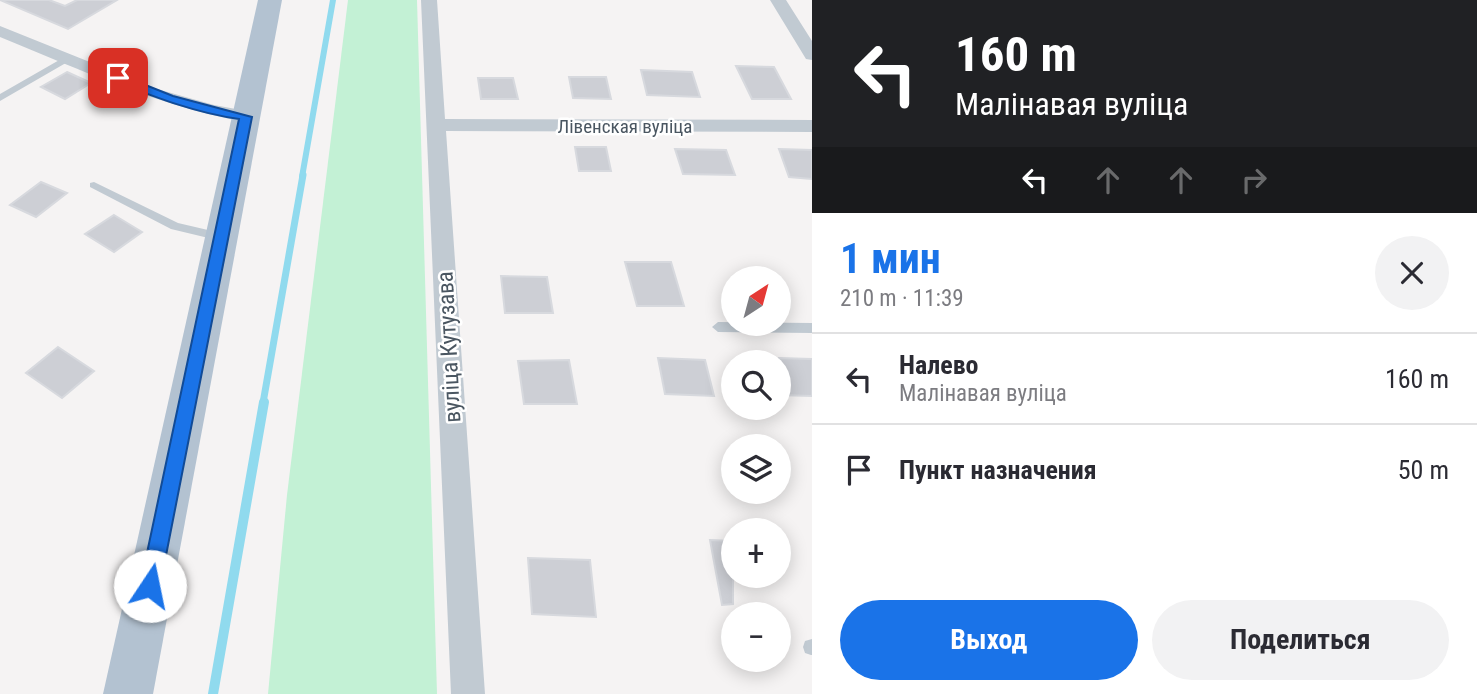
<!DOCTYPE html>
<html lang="ru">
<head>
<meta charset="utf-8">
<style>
  body { margin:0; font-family:"Roboto Condensed",sans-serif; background:#f2f2f3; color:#2b2b33; height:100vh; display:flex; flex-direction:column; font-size:26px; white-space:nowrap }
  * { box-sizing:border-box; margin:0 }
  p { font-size:23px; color:#7c7c81 }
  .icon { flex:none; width:38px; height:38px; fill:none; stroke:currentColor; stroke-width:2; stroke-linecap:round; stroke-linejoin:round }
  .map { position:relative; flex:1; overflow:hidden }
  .details { display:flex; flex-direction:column; background:#fff; width:665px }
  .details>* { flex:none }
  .guide { background:#202124; color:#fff; overflow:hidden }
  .needle { width:46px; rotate:36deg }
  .controls { position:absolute; left:721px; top:266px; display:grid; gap:14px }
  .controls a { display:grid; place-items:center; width:70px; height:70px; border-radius:50%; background:#fff; box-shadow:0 4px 18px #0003; font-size:35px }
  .pin { position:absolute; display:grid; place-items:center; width:60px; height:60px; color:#fff; margin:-30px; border-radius:14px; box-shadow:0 4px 10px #0006 }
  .me { position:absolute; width:77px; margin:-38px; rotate:11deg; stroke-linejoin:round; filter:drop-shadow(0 0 5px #0008) }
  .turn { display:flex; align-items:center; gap:24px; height:147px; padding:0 28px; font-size:32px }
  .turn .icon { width:91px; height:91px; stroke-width:2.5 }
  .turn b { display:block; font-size:49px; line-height:60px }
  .lanes { display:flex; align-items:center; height:66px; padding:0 28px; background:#0003; justify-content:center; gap:35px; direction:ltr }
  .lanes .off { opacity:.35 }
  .round { display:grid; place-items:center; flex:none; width:74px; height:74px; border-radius:37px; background:#f2f2f3 }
  .head { display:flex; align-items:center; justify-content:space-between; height:119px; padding:0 28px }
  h1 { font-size:42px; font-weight:700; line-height:52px; color:#1a73e8 }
  .button { display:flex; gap:14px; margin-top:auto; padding:14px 28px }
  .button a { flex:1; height:80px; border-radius:42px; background:#1a73e8; color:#fff; font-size:28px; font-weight:700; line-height:80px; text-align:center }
  .button a+a { background:#f2f2f3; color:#2b2b33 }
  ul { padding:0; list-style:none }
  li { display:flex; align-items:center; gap:21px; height:91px; padding:0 28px; border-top:2px solid #e1e1e2 }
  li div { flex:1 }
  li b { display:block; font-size:26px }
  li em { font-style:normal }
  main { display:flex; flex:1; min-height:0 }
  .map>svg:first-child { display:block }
</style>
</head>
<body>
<main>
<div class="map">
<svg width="812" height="694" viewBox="0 0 812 694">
  <rect width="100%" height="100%" fill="#f5f3f3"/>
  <!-- green -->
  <path fill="#c3f1d5" d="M348 0H417L437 694H268L287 495Z"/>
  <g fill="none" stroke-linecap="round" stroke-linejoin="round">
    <!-- stream-far2 -->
    <path stroke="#90daee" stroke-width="6" d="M302 177 333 0"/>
    <!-- stream-far1 -->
    <path stroke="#90daee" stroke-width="7" d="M263 403 303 175"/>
    <!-- stream -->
    <path stroke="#90daee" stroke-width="10" d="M213 694 264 402"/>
  </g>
  <!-- building -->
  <path fill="#cdcfd5" stroke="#d7d9de" stroke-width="2" d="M0 0H49L65 6 77 0H117L68 29Z
    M736 66 774 67 791 99H752Z
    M641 70 692 72 700 97 647 95Z
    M67 72 91 83 65 99 41 87Z
    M569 77H606L611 99 573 98Z
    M478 78H513L518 99H481Z
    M575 147H606L611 171H579Z
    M675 149 726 150 735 175 683 174Z
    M779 149 812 150V179L789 177Z
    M41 182 67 193 36 217 10 205Z
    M114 215 142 232 114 252 85 234Z
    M625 262H671L684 306H637Z
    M501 276 547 277 553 313H505Z
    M58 347 94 371 62 398 26 373Z
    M658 358 705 360 714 396 665 394Z
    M779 358 812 359V396L779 395Z
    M569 360 577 404H524L518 361Z
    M710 540 733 541V604L722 605Z
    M528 558 590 560 596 617 532 614Z"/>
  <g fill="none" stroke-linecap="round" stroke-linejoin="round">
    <!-- service -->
    <path fill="#c1cad2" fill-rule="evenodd" d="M68 55 71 56V60L0 101V94Z
      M94 182 178 223 225 234 226 237 221 241 171 229 90 187V183Z
      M718 322 812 323V333L718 332 712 327Z
      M812 639V655H811L805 653 803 647 805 641Z"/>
    <!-- minor -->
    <path fill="#c1cad2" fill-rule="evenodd" d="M421 0H437L445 119 812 120V132L446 131 485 694H451Z
      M770 0H786L812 41V60L806 59Z
      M0 26 157 89 214 105 252 112 254 116 245 122C158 106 81 70 0 37Z"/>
    <!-- primary -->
    <path fill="#b3c2d1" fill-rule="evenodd" d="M258 0H282L153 694H103Z"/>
  </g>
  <!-- route -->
  <path fill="#1a73e8" stroke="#114b97" stroke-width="2" d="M114 76H123L173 96 252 117 160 586 157 593 150 596 143 593 140 586 239 119C195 113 155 97 114 81Z"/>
  <g text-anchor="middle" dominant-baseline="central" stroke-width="5" stroke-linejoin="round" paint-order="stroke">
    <!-- far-street labels -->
    <g font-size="19" fill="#4a5661" stroke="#fff">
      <text x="625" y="126">Лівенская вуліца</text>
    </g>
    <!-- street labels -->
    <g font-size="23" fill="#4a5661" stroke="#fff">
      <text transform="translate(449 347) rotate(-93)">вуліца Кутузава</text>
    </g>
  </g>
</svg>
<div class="controls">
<a><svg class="needle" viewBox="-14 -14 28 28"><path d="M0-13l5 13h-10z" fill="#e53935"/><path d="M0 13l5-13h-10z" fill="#7c7c81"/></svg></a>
<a><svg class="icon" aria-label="search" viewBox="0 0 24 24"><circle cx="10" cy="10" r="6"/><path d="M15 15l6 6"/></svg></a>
<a><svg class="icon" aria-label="layers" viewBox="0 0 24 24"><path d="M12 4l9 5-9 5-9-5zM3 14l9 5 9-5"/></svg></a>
<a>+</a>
<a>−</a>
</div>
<div class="pin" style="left:118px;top:78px;background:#d93025"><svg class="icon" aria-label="arrive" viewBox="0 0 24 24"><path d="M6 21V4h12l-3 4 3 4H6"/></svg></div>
<svg class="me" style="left:150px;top:586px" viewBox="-20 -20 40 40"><circle r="19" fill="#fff"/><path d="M0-13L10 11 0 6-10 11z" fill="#1a73e8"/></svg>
</div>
<section class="details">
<div class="guide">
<div class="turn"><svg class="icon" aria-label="left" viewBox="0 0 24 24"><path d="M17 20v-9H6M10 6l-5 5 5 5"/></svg><div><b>160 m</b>Малінавая вуліца</div></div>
<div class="lanes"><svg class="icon" aria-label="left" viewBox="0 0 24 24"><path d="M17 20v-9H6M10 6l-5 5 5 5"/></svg><svg class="icon off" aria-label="ahead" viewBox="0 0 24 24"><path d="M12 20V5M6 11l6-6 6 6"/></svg><svg class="icon off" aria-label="ahead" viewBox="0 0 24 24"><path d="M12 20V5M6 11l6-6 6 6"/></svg><svg class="icon off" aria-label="right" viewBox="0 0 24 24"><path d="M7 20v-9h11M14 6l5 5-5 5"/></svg></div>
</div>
<div class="head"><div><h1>1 мин</h1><p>210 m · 11:39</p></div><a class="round"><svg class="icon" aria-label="close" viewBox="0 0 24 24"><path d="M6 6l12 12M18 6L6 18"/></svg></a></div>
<ul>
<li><svg class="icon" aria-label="left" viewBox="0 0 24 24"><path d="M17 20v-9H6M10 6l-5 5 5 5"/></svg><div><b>Налево</b><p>Малінавая вуліца</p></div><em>160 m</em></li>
<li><svg class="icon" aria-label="arrive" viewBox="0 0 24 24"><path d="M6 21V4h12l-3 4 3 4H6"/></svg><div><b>Пункт назначения</b></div><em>50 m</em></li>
</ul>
<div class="button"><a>Выход</a><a>Поделиться</a></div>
</section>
</main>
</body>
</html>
